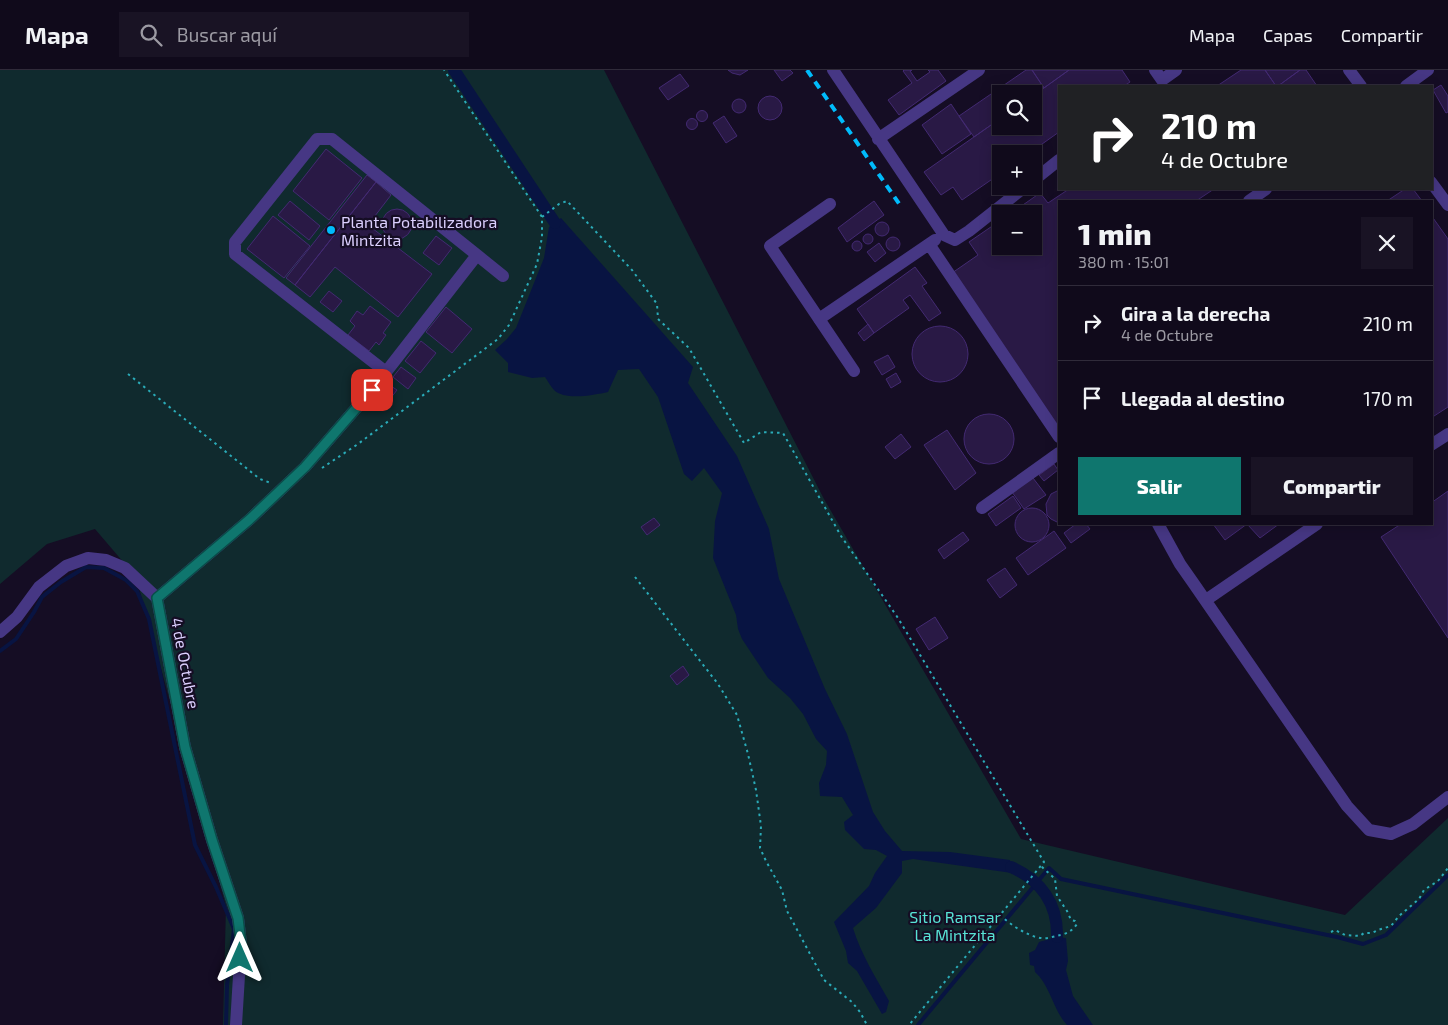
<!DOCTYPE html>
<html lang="es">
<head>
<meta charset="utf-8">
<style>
  body { margin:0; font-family:"Exo 2",sans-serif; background:#191324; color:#f1f3f6; height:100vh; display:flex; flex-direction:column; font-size:19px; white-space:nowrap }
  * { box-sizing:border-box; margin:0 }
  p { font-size:16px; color:#9c9aa3 }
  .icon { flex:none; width:28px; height:28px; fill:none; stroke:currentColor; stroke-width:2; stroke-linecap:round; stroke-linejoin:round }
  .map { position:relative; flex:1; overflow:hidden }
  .details { position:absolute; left:1058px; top:130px; width:375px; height:325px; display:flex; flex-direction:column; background:#100a1b; border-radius:0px; box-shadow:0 2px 12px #0003,0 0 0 1px #302b3a }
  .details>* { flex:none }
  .banner { position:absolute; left:1058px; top:15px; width:375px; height:105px; border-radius:0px; box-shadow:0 2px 12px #0003,0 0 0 1px #302b3a; background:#202124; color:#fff; overflow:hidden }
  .tools { position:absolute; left:992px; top:15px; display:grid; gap:10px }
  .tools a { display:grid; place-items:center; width:50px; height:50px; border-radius:0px; background:#100a1b; box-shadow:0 2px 12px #0003,0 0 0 1px #302b3a; font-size:25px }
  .pin { position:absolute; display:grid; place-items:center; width:42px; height:42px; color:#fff; margin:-21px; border-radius:10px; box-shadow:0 2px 8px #0006 }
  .me { position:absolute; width:55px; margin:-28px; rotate:0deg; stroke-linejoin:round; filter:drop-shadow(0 0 4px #0008) }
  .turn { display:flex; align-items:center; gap:18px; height:105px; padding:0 20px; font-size:22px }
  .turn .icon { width:65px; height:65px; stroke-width:2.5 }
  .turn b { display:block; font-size:35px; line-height:42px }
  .round { display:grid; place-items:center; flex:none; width:52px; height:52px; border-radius:0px; background:#191324 }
  .summary { display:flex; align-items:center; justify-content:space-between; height:85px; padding:0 20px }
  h1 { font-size:30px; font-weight:800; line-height:38px }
  .primary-button { display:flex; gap:10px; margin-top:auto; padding:10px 20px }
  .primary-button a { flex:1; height:58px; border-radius:0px; background:#0f766e; color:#fff; font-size:20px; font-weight:800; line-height:58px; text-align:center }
  .primary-button a+a { background:#191324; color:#f1f3f6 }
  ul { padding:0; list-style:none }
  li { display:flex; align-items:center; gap:15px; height:75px; padding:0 20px; border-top:1px solid #302b3a }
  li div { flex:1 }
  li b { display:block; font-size:19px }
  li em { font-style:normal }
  header { display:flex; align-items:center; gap:30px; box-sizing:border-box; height:70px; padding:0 25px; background:#100a1b; border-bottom:1px solid #302b3a }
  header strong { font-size:24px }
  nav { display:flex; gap:28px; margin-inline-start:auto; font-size:18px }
  .search { width:350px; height:45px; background:#191324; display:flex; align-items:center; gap:12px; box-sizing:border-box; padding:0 18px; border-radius:0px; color:#9c9aa3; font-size:19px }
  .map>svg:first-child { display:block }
</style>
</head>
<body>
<header>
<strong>Mapa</strong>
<div class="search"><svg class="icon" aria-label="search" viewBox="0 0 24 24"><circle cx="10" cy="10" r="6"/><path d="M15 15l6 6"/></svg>Buscar aquí</div>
<nav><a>Mapa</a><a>Capas</a><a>Compartir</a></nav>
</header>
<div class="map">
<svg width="1448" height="955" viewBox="0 0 1448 955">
  <rect width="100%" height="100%" fill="#150d24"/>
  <!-- green -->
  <path fill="#102a2e" d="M0 0H604L824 429 1021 769 1345 845 1448 748V955H223L226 836 136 507 95 459 47 474 0 514Z"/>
  <!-- water -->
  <path fill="#081442" d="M561 148 693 297 688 313 737 386 769 459 779 509 825 619 847 664 873 742 885 761 902 781 950 782 1010 790 1012 803 913 789 902 791V803L876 838 853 858C861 884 876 908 889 931L886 942 882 944 857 901 848 893 846 881 834 852 869 816 875 803 887 786 876 780 864 779 845 760 844 752 853 745 842 727 820 726 819 713 826 695 827 681 816 669 803 644 790 628 768 608 742 569 738 559 736 545 713 488 715 451 722 423 704 398 692 411 684 404 658 327 639 299 618 300 608 322C594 325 565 331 554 320 550 316 548 311 545 307L532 308 508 302V293L495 280 507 269 516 258 544 188 549 157Z
    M1057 867 1066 868 1068 891 1066 900 1073 926 1093 955H1067C1053 940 1050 915 1035 902L1034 896 1030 895 1029 883 1035 880 1039 872Z"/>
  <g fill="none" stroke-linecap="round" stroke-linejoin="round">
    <!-- stream -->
    <path stroke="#081442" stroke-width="4" d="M0 581 16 569 34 542 42 527 61 512 86 497 104 498 126 510 137 521 149 549 195 775 216 817 234 859 227 915 226 955
      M918 955 1049 798 1061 809 1337 867 1363 874 1386 865 1448 805"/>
    <!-- canal -->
    <path stroke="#081442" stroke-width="12" d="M454 0 555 153
      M1011 797C1041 810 1058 834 1057 867"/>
  </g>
  <!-- building -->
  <path fill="#291945" stroke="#432a72" d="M728 0H748L740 5 732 3Z
    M774 0H790L793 3 782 11Z
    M904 0H912L910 1 917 11 930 2 928 0H938L946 11 899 45 888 30 912 13 903 1Z
    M1026 0H1032L1044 18 1034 25V24H1001V48L974 67 959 46Z
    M1032 0H1069L1044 18Z
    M1069 0H1122L1130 12 1124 16H1059V62L1028 84H1001V103L962 130 953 117 941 125 924 102 1001 48V56H1034V25Z
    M1241 0H1265L1276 16H1217Z
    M1265 0H1300L1278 16H1276Z
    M1300 0H1306L1317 16H1278Z
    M680 4 689 16 668 30 659 18Z
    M1441 15 1448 26V42L1446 43 1433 20Z
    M758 38a12 12 0 1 1 24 0a12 12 0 1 1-24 0Z
    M732 36a7 7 0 1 1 14 0a7 7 0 1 1-14 0Z
    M951 34 971 64 942 84 922 55Z
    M696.5 46a5.5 5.5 0 1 1 11 0a5.5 5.5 0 1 1-11 0Z
    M724 46 737 66 726 73 713 53Z
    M686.5 54a5.5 5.5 0 1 1 11 0a5.5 5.5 0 1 1-11 0Z
    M326 79 362 108 329 150 293 121Z
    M367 105 376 112 295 215 286 208Z
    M376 112 391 125 368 155 432 204 398 247 335 197 310 227 295 215Z
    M1069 119H1214L1196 131H1059V359L952 203 978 185 969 172 1001 150V176H1034V144H1010L1040 123 1048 133Z
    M1405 119H1413L1422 131H1387Z
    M290 131 320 156 309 170 278 145Z
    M874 131 884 145 847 172 838 158Z
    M382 154a15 15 0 1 1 30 0a15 15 0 1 1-30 0Z
    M1431 145 1448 169V337L1431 348Z
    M273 146 310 176 284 208 247 179Z
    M875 159a7 7 0 1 1 14 0a7 7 0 1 1-14 0Z
    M863 169a5 5 0 1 1 10 0a5 5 0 1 1-10 0Z
    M436 166 452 178 439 195 423 183Z
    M886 174a7 7 0 1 1 14 0a7 7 0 1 1-14 0Z
    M852 176a5 5 0 1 1 10 0a5 5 0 1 1-10 0Z
    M879 173 886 183 875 192 867 182Z
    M915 197 927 213 922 216 941 243 929 251 910 225 903 230 909 238 874 263 857 239Z
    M329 221 342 231 333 242 320 232Z
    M370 236 391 252 383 263 386 265 379 275 376 272 369 281 348 265 355 256 350 251 357 241 363 245Z
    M446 237 472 259 452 283 426 262Z
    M868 254 874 263 864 271 858 263Z
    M912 284a28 28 0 1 1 56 0a28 28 0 1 1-56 0Z
    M421 271 436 283 420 303 405 291Z
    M888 285 895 297 882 305 874 292Z
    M401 297 416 308 408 319 393 307Z
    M896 303 901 312 891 318 886 309Z
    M388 314 397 320 390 329 382 322Z
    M964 369a25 25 0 1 1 50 0a25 25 0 1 1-50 0Z
    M947 360 976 403 955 420 924 375Z
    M901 364 911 377 895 389 885 377Z
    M1054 394 1058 400 1044 411 1039 405Z
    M1033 408 1046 425 1024 439 1012 422Z
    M1059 420V453L1051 449 1047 445 1046 434 1051 424Z
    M1448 421V568L1381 467 1401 454H1431V433Z
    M1013 426 1021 438 996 456 988 444Z
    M1015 455a17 17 0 1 1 34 0a17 17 0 1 1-34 0Z
    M654 448 660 455 647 465 641 457Z
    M1076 454H1086L1090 459 1071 473 1064 463Z
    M1213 454H1279L1260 468 1247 454 1225 470Z
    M1054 461 1066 478 1028 505 1016 488Z
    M963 462 969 470 944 489 938 480Z
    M1005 498 1017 515 1000 528 987 510Z
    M935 547 948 568 929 580 916 559Z
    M683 596 689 605 677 615 670 606Z"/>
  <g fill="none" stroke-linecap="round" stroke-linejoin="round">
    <!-- path -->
    <path stroke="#2aabb8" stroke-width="2" stroke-dasharray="2.5 4" stroke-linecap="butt" d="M542 147 559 134 567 131 632 200 657 234 658 249 689 278 744 373 761 362 783 363 841 466 898 548 1044 792 909 955
      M128 304 260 409 271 413
      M322 398 358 374 498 269 509 255 537 194 542 167V147L444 0
      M635 507 718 614 737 645 748 684 756 720 761 756 760 778 766 791 782 820 787 841 824 910 852 932 860 942 867 955
      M1000 845C1011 855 1027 866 1041 868 1048 869 1055 866 1061 865 1068 863 1073 860 1077 854L1075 851 1071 850 1067 841 1057 826 1055 809 1041 796
      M1331 862 1335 860 1345 865 1360 866 1364 863H1372L1378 860 1391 856 1399 846 1419 829 1424 820 1438 811 1448 798"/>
    <!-- minor -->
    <path stroke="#463784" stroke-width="12" d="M833 0 944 165 955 170 969 161 1026 116
      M1155 0 1162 10 1176 0
      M1349 0 1361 16
      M1406 16 1428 0
      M878 69 979 0
      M1034 110 1059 90
      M1431 112 1448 135
      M1249 131 1266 119
      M830 134 770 176 854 301
      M929 174 1059 367
      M819 249 935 170
      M386 302 235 184V172L317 69H332L477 185
      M1431 375 1448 364
      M982 438 1059 383
      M1158 454 1180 494 1194 514 1347 736 1369 760 1391 764 1413 754 1448 727
      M157 528 249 450 305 397 372 320 477 185 503 206
      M157 528 185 677 212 770 238 848 241 873 236 955
      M1206 530 1317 454
      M0 562 17 547 39 517 66 496 88 488 106 490 125 498 157 528"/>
    <!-- rail -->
    <path stroke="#00bbfb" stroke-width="4" stroke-dasharray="8 6" stroke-linecap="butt" d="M807 0 900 135"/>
  </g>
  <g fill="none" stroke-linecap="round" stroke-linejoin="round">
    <!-- route casing -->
    <g stroke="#0a4d48" stroke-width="12">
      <path id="route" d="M240 888 241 873 238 848 212 770 185 677 157 528 249 450 305 397 372 320"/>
    </g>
    <!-- route -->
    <use href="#route" stroke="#0f766e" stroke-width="9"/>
  </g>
  <!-- markers -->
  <circle fill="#00bbfb" stroke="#150d24" stroke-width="2" cx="331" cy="160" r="5"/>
  <g text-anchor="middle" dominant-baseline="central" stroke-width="4.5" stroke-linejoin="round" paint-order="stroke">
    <!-- poi labels -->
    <g font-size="16" fill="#dcd0ff" stroke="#150d24" text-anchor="start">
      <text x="341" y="151">Planta Potabilizadora<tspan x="341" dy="18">Mintzita</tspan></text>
    </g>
    <!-- street labels -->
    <g font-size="16" fill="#dcd0ff" stroke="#150d24">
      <text transform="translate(186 593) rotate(79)">4 de Octubre</text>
    </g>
    <!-- park labels -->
    <g font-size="16" fill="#58e3d6" stroke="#150d24">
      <text x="955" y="846">Sitio Ramsar<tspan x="955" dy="18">La Mintzita</tspan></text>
    </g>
  </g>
</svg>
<div class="tools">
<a><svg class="icon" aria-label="search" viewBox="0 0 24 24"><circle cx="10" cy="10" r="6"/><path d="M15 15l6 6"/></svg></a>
<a>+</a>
<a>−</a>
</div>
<div class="pin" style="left:372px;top:320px;background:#d93025"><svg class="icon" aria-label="arrive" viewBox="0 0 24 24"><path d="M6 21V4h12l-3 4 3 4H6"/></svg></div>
<svg class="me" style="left:240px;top:888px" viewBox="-20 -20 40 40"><path d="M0-17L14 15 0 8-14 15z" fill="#0f766e" stroke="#fff" stroke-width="4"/></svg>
<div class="banner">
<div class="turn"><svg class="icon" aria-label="right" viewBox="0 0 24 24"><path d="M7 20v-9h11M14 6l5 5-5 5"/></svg><div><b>210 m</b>4 de Octubre</div></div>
</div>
<section class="details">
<div class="summary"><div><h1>1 min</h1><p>380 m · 15:01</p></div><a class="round"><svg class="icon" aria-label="close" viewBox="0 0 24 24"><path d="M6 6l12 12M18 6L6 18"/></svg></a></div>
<ul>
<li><svg class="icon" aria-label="right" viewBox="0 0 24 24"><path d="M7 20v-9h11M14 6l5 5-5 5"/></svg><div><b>Gira a la derecha</b><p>4 de Octubre</p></div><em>210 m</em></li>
<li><svg class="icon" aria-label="arrive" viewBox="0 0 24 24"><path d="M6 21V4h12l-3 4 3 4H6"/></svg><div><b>Llegada al destino</b></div><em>170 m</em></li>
</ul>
<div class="primary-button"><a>Salir</a><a>Compartir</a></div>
</section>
</div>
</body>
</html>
